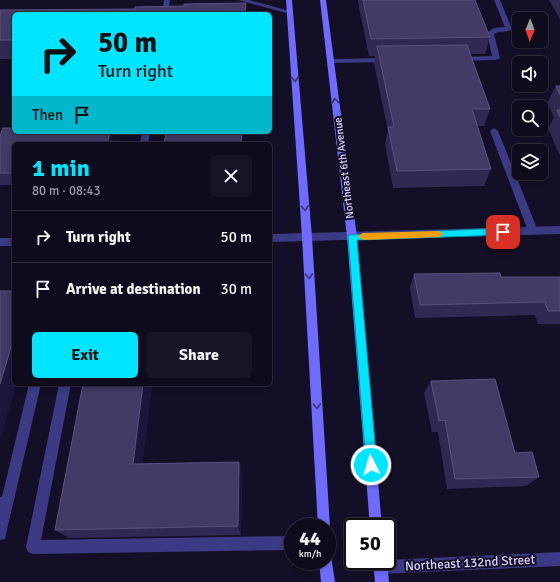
<!DOCTYPE html>
<html lang="en">
<head>
<meta charset="utf-8">
<style>
  body { margin:0; font-family:Signika,sans-serif; background:#171425; color:#f1f3f6; height:100vh; display:flex; flex-direction:column; font-size:15px; white-space:nowrap }
  * { box-sizing:border-box; margin:0 }
  p { font-size:13px; color:#9b9ba3 }
  .icon { flex:none; width:22px; height:22px; fill:none; stroke:currentColor; stroke-width:2; stroke-linecap:round; stroke-linejoin:round }
  .map { position:relative; flex:1; overflow:hidden }
  .drawer { position:absolute; left:12px; top:142px; width:260px; height:244px; display:flex; flex-direction:column; background:#0e0b1c; border-radius:6px; box-shadow:0 2px 6px #0003,0 0 0 1px #2e2b3b }
  .drawer>* { flex:none }
  .top-card { position:absolute; left:12px; top:12px; width:260px; height:122px; border-radius:6px; box-shadow:0 2px 6px #0003,0 0 0 1px #2e2b3b; background:#00e5ff; color:#111; overflow:hidden }
  .needle { width:26px; rotate:181deg }
  .fabs { position:absolute; left:512px; top:12px; display:grid; gap:8px }
  .fabs a { display:grid; place-items:center; width:36px; height:36px; border-radius:6px; background:#0e0b1c; box-shadow:0 2px 6px #0003,0 0 0 1px #2e2b3b; font-size:20px }
  .speed { position:absolute; left:284px; top:518px; display:flex; gap:8px; font-size:20px; font-weight:700; text-align:center }
  .speed>* { display:grid; place-content:center; width:52px; height:52px; border-radius:50%; background:#0e0b1c; box-shadow:0 2px 6px #0003,0 0 0 1px #2e2b3b; line-height:1 }
  .speed small { font-size:10px; font-weight:400 }
  .speed .limit { border:2px solid #111; border-radius:6px; background:#fff; color:#111 }
  .pin { position:absolute; display:grid; place-items:center; width:34px; height:34px; color:#fff; margin:-17px; border-radius:8px; box-shadow:0 2px 6px #0006 }
  .me { position:absolute; width:44px; margin:-22px; rotate:355deg; stroke-linejoin:round; filter:drop-shadow(0 0 3px #0008) }
  .turn { display:flex; align-items:center; gap:14px; height:84px; padding:0 20px; font-size:18px }
  .turn .icon { width:52px; height:52px; stroke-width:2.5 }
  .turn b { display:block; font-size:28px; line-height:34px }
  .then { display:flex; align-items:center; height:38px; padding:0 20px; background:#0003; gap:8px; font-size:15px }
  .round { display:grid; place-items:center; flex:none; width:42px; height:42px; border-radius:6px; background:#171425 }
  .headline { display:flex; align-items:center; justify-content:space-between; height:68px; padding:0 20px }
  h1 { font-size:24px; font-weight:700; line-height:30px; color:#00e5ff }
  .primary-button { display:flex; gap:8px; margin-top:auto; padding:8px 20px }
  .primary-button a { flex:1; height:46px; border-radius:6px; background:#00e5ff; color:#111; font-size:16px; font-weight:700; line-height:46px; text-align:center }
  .primary-button a+a { background:#171425; color:#f1f3f6 }
  ul { padding:0; list-style:none }
  li { display:flex; align-items:center; gap:12px; height:52px; padding:0 20px; border-top:1px solid #2e2b3b }
  li div { flex:1 }
  li b { display:block; font-size:15px }
  li em { font-style:normal }
  .map>svg:first-child { display:block }
</style>
</head>
<body>
<div class="map">
<svg width="560" height="582" viewBox="0 0 560 582">
  <rect width="100%" height="100%" fill="#130f26"/>
  <g fill="none" stroke-linecap="round" stroke-linejoin="round">
    <!-- service -->
    <path fill="#3d3a85" fill-rule="evenodd" d="M164 0H170L168 14H162Z
      M494 0H500L512 29C507 33 500 30 494 34L500 58 496 60 455 61 454 59 458 57 492 56 487 33 494 28 505 27Z
      M389 58 393 60 392 62 331 63 327 61 331 59Z
      M494 128 498 131 538 231 536 234H530L528 231 490 131Z
      M142 132H150L148 144H140Z
      M29 384H41L6 534 5 539 0 540V497H2Z
      M59 384H71L41 540 293 536V550L33 554 28 552 26 547Z"/>
    <!-- minor -->
    <path fill="#3d3a85" fill-rule="evenodd" d="M238 0H249L293 12 290 14Z
      M560 226V234L270 242V234Z
      M0 238H14V246H0Z
      M560 552V566L380 574 375 572 373 567 375 562 387 560Z"/>
    <!-- secondary -->
    <path fill="#6f6bff" fill-rule="evenodd" d="M286 0H292L312 237 330 527 327 532V527H318L302 237Z
      M320 0H326L357 237 382 527H370L347 237Z
      M327 555 331 556 335 582H321L319 561H327Z
      M373 561H387L389 582H375Z"/>
  </g>
  <!-- wall -->
  <path fill="#312854" d="M358 0H475L490 37 485 54H470L490 109 484 126H477L491 169 484 186 393 188 385 144 388 131 374 64 375 56H369L358 2Z
    M549 0H560V19Z
    M246 3V14H14V59H0V10L135 9Z
    M556 86H560V154H559L548 128 554 117 547 103Z
    M110 132 114 144H14V185H0V135L44 133Z
    M414 274 501 277H560V324H538L535 315 415 318 410 288Z
    M431 381 515 453 539 477 526 486 447 489 438 432H432L424 393Z
    M83 384H152L142 464 239 462 242 474 241 535 69 538 55 530Z"/>
  <!-- shaded-wall -->
  <path fill="#1d163a" d="M110 132 114 144H107Z
    M242 132H243V144H241Z
    M14 337V384H16L0 441V384Z
    M143 384H152L141 476 133 464Z
    M239 462 242 474 241 535 238 526Z"/>
  <!-- building -->
  <path fill="#433a66" stroke="#5a527e" d="M363 0H475L490 37 371 39Z
    M246 3 245 14H14V40H0V10L135 9V7L184 6V4Z
    M467 45 490 109H472L491 169 397 171 388 127H394L377 46Z
    M556 86H560V95Z
    M557 110H560V117Z
    M3 128H14V132H40V133L110 132 107 144H14V173H0V135Z
    M166 132H242L241 144H164Z
    M500 273 501 277H560V311H548L545 302 420 305 414 274Z
    M0 291H14V337L0 384Z
    M495 379 515 453 532 452 539 477 455 479 445 420 439 421 431 381Z
    M83 384H143L133 464 239 462 238 526 55 530Z"/>
  <!-- one-way arrows -->
  <defs><path id="oneway-chevron" d="M-2-3.5L2.5 0L-2 3.5" fill="none" stroke-width="1.6" stroke-linecap="round" stroke-linejoin="round"/></defs>
  <g stroke="#38347d">
    <use href="#oneway-chevron" transform="translate(295 79) rotate(86)"/>
    <use href="#oneway-chevron" transform="translate(335 101) rotate(-97)"/>
    <use href="#oneway-chevron" transform="translate(305 208) rotate(86)"/>
    <use href="#oneway-chevron" transform="translate(309 276) rotate(87)"/>
    <use href="#oneway-chevron" transform="translate(317 406) rotate(87)"/>
  </g>
  <!-- route -->
  <path fill="#00e5ff" stroke="#0095a6" d="M503 228 508 232 503 235 357 240 377 465 375 469 371 470 367 469 366 465 348 237 349 235Z"/>
  <!-- slow -->
  <path fill="#f59e0b" d="M439 231 443 234 439 237 363 240 358 236 363 233Z"/>
  <g text-anchor="middle" dominant-baseline="central" stroke-width="4" stroke-linejoin="round" paint-order="stroke">
    <!-- street labels -->
    <g font-size="11" fill="#d9d4ff" stroke="#130f26">
      <text transform="translate(344 168) rotate(-97)">Northeast 6th Avenue</text>
    </g>
    <!-- near-street labels -->
    <g font-size="13" fill="#d9d4ff" stroke="#130f26">
      <text transform="translate(470 563) rotate(-3)">Northeast 132nd Street</text>
    </g>
  </g>
</svg>
<div class="fabs">
<a><svg class="needle" viewBox="-14 -14 28 28"><path d="M0-13l5 13h-10z" fill="#e53935"/><path d="M0 13l5-13h-10z" fill="#9b9ba3"/></svg></a>
<a><svg class="icon" aria-label="sound" viewBox="0 0 24 24"><path d="M4 9h4l5-4v14l-5-4H4zM17 9q2 3 0 6"/></svg></a>
<a><svg class="icon" aria-label="search" viewBox="0 0 24 24"><circle cx="10" cy="10" r="6"/><path d="M15 15l6 6"/></svg></a>
<a><svg class="icon" aria-label="layers" viewBox="0 0 24 24"><path d="M12 4l9 5-9 5-9-5zM3 14l9 5 9-5"/></svg></a>
</div>
<div class="speed"><div>44<small>km/h</small></div><div class="limit">50</div></div>
<div class="pin" style="left:503px;top:232px;background:#d93025"><svg class="icon" aria-label="arrive" viewBox="0 0 24 24"><path d="M6 21V4h12l-3 4 3 4H6"/></svg></div>
<svg class="me" style="left:371px;top:465px" viewBox="-20 -20 40 40"><circle r="17" fill="#00e5ff" stroke="#fff" stroke-width="3"/><path d="M0-11L8 9 0 5-8 9z" fill="#fff"/></svg>
<div class="top-card">
<div class="turn"><svg class="icon" aria-label="right" viewBox="0 0 24 24"><path d="M7 20v-9h11M14 6l5 5-5 5"/></svg><div><b>50 m</b>Turn right</div></div>
<div class="then">Then<svg class="icon" aria-label="arrive" viewBox="0 0 24 24"><path d="M6 21V4h12l-3 4 3 4H6"/></svg></div>
</div>
<section class="drawer">
<div class="headline"><div><h1>1 min</h1><p>80 m · 08:43</p></div><a class="round"><svg class="icon" aria-label="close" viewBox="0 0 24 24"><path d="M6 6l12 12M18 6L6 18"/></svg></a></div>
<ul>
<li><svg class="icon" aria-label="right" viewBox="0 0 24 24"><path d="M7 20v-9h11M14 6l5 5-5 5"/></svg><div><b>Turn right</b></div><em>50 m</em></li>
<li><svg class="icon" aria-label="arrive" viewBox="0 0 24 24"><path d="M6 21V4h12l-3 4 3 4H6"/></svg><div><b>Arrive at destination</b></div><em>30 m</em></li>
</ul>
<div class="primary-button"><a>Exit</a><a>Share</a></div>
</section>
</div>
</body>
</html>
